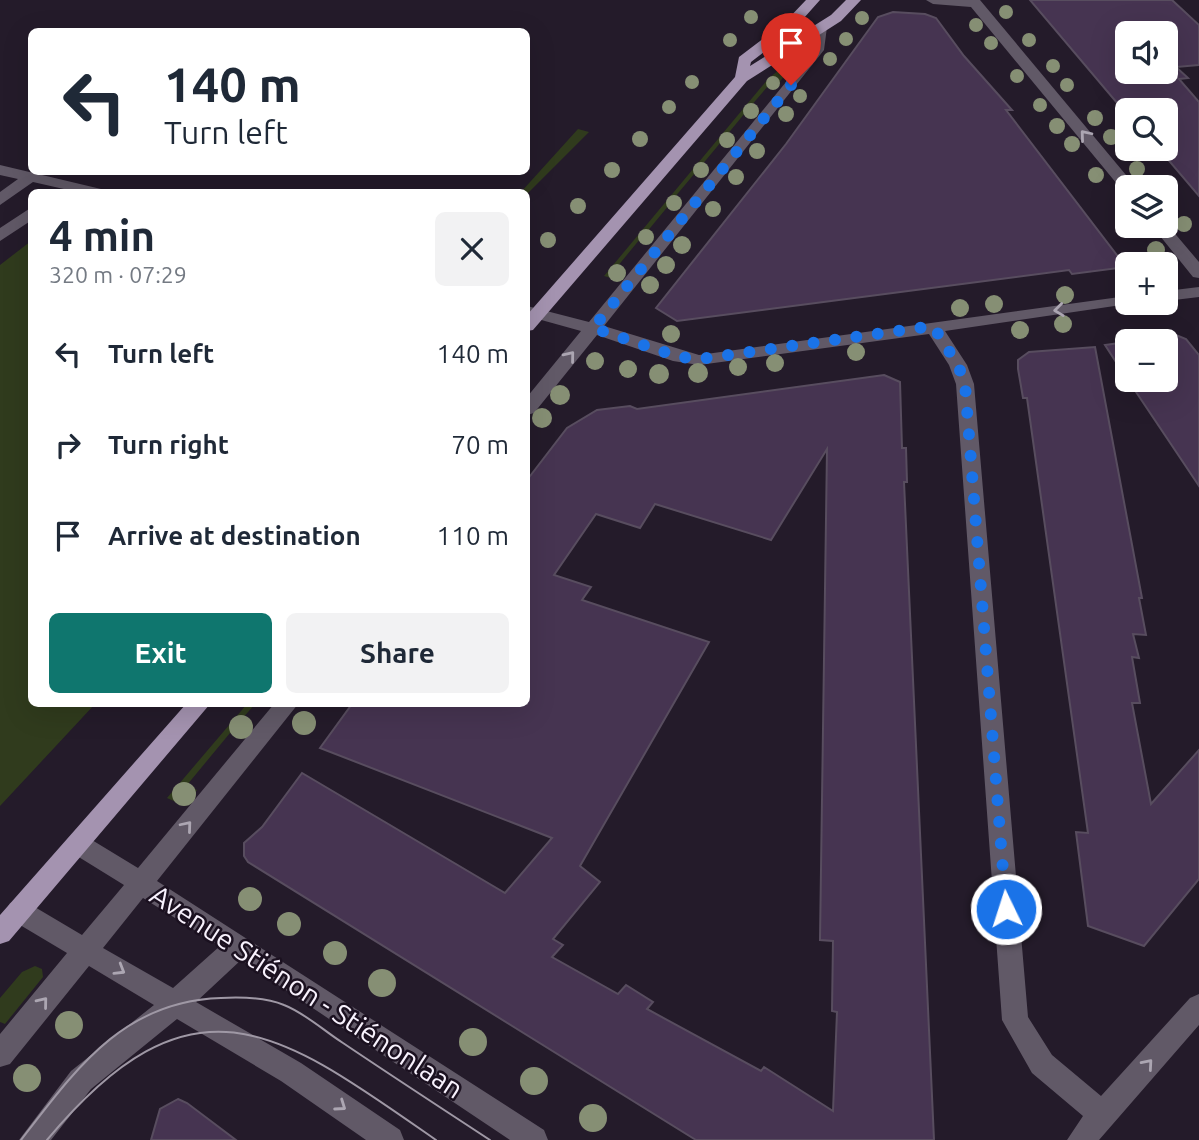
<!DOCTYPE html>
<html lang="en">
<head>
<meta charset="utf-8">
<style>
  body { margin:0; font-family:Ubuntu,sans-serif; background:#f2f2f3; color:#1f2937; height:100vh; display:flex; flex-direction:column; font-size:26px; white-space:nowrap }
  * { box-sizing:border-box; margin:0 }
  p { font-size:23px; color:#747a83 }
  .icon { flex:none; width:38px; height:38px; fill:none; stroke:currentColor; stroke-width:2; stroke-linecap:round; stroke-linejoin:round }
  .map { position:relative; flex:1; overflow:hidden }
  .side { position:absolute; left:28px; top:189px; width:502px; height:518px; display:flex; flex-direction:column; background:#fff; border-radius:10px; box-shadow:0 7px 28px #0002 }
  .side>* { flex:none }
  .banner { position:absolute; left:28px; top:28px; width:502px; height:147px; border-radius:10px; box-shadow:0 7px 28px #0002; background:#fff; color:#1f2937; overflow:hidden }
  .buttons { position:absolute; left:1115px; top:21px; display:grid; gap:14px }
  .buttons a { display:grid; place-items:center; width:63px; height:63px; border-radius:10px; background:#fff; box-shadow:0 7px 28px #0002; font-size:35px }
  .pin { position:absolute; display:grid; place-items:center; width:60px; height:60px; color:#fff; margin:-72px -30px; border-radius:50% 50% 50% 0; rotate:-45deg; box-shadow:0 0 7px #0007 }
  .pin .icon { rotate:45deg }
  .me { position:absolute; width:77px; margin:-38px; rotate:356deg; stroke-linejoin:round; filter:drop-shadow(0 0 5px #0008) }
  .turn { display:flex; align-items:center; gap:24px; height:147px; padding:0 21px; font-size:32px }
  .turn .icon { width:91px; height:91px; stroke-width:2.5 }
  .turn b { display:block; font-size:49px; line-height:60px }
  .round { display:grid; place-items:center; flex:none; width:74px; height:74px; border-radius:10px; background:#f2f2f3 }
  .overview { display:flex; align-items:center; justify-content:space-between; height:119px; padding:0 21px }
  h1 { font-size:42px; font-weight:700; line-height:52px }
  .cta { display:flex; gap:14px; margin-top:auto; padding:14px 21px }
  .cta a { flex:1; height:80px; border-radius:10px; background:#0f766e; color:#fff; font-size:28px; font-weight:700; line-height:80px; text-align:center }
  .cta a+a { background:#f2f2f3; color:#1f2937 }
  ul { padding:0; list-style:none }
  li { display:flex; align-items:center; gap:21px; height:91px; padding:0 21px }
  li div { flex:1 }
  li b { display:block; font-size:26px }
  li em { font-style:normal }
  .map>svg:first-child { display:block }
</style>
</head>
<body>
<div class="map">
<svg width="1199" height="1140" viewBox="0 0 1199 1140">
  <rect width="100%" height="100%" fill="#241b2a"/>
  <!-- green -->
  <path fill="#303b1d" d="M805 48 808 49 775 87 768 86 750 107 756 110 752 115 745 113 726 136 733 138 729 144 721 142 701 166 709 168 703 175 695 173 674 198 682 201 677 207 669 205 646 233 654 236 649 241 640 239 617 267 626 270 618 280 604 276 768 79Z
    M578 129 589 132 527 194 521 192Z
    M31 241 32 704H95L0 806V265Z
    M247 704H255L242 719 252 723 240 737 230 733 187 785 197 790 185 806 167 798Z
    M35 966 42 969 43 977 5 1024 0 1022V998L22 972Z"/>
  <!-- building -->
  <path fill="#463451" stroke="#584d5f" stroke-width="2" fill-rule="evenodd" d="M1030 0H1172L1199 25V65L1176 67 1188 78 1179 79 1199 102V196L1159 149H1166V110H1123ZM1127 33H1166V72H1127Z
    M893 12 925 14 936 18 964 56 1012 110H1006L1126 267 1072 274 1069 270 677 321 656 308 786 144 878 17Z
    M1171 333 1186 339 1199 355V486L1128 380H1166V341H1133L1131 338Z
    M1127 342V379L1105 345Z
    M1095 347 1142 598H1139L1146 635 1133 634 1139 658 1132 657 1140 703H1132L1151 804 1199 750V879L1144 946 1088 926 1076 832 1088 833 1027 398H1023L1018 369V360L1029 352Z
    M884 375 900 382 902 448H906L907 482H904L934 1140H696L248 862 244 856V843L262 827 302 773 505 893 552 838 320 748 352 704H527V480L567 428 597 410 630 406 637 409ZM827 449 820 940 833 941 832 1011 837 1012 833 1111 764 1067 761 1071 647 1009 653 1002 626 985 618 994 552 957 563 945 553 939 600 882 580 866 709 642 582 600 591 587 554 575 596 514 640 528 655 504 771 540Z
    M178 1099 187 1103 236 1140H151L160 1109Z"/>
  <g fill="none" stroke-linecap="round" stroke-linejoin="round">
    <!-- minor -->
    <path fill="#615967" fill-rule="evenodd" d="M926 0H980L1136 187 1122 190 971 7 933 4Z
      M820 23 827 27 824 50 604 326 699 355 1127 296V303H1135L945 331 967 365 974 384 1028 1017 1052 1055 1101 1096 1190 998 1199 994V1025L1099 1140H1067L1083 1116 1032 1073 1002 1020 956 384 949 365 929 334 699 365 673 361 597 335 534 413 527 415V397L581 331 527 316V306L589 322 786 82 812 47 813 27Z
      M0 165 101 189 103 192H77L33 182 0 205V192L18 179 0 175Z
      M32 207V220L0 241V228Z
      M1166 223 1199 262V278L1193 277 1152 226H1166Z
      M1199 287V297L1166 301V291Z
      M274 704H298L157 881 544 1130 548 1140H510L241 960 196 1002 301 1063 400 1130 404 1140H366L281 1081 177 1019 91 1089 51 1140H19L71 1071 154 1005 89 966 10 1064 0 1067V1034L67 953 10 919 6 911 10 903 19 900 28 903 82 935 124 885 69 851 66 844 69 837 78 834 87 837 138 868ZM143 898 220 946 173 988 103 948Z"/>
    <!-- major -->
    <path fill="#a493b0" fill-rule="evenodd" d="M806 0H820L795 28 751 62 750 66 831 15 846 0H861L841 21 747 81 533 330 527 331V315L735 77 739 57 785 22Z
      M186 704H210L9 941 0 944V915Z"/>
    <!-- tram -->
    <path stroke="#9f98a5" stroke-width="2" d="M21 1140C76 1069 123 1001 221 998 240 997 267 998 284 1005 305 1013 324 1031 343 1043 392 1076 441 1108 490 1140
      M47 1140C194 964 280 1031 436 1140"/>
  </g>
  <!-- trees -->
  <g fill="#868f74">
    <circle cx="1006" cy="12" r="7"/>
    <circle cx="751" cy="17" r="7"/>
    <circle cx="862" cy="18" r="7"/>
    <circle cx="976" cy="25" r="7"/>
    <circle cx="846" cy="39" r="7"/>
    <circle cx="730" cy="40" r="7"/>
    <circle cx="1029" cy="40" r="7"/>
    <circle cx="991" cy="43" r="7"/>
    <circle cx="830" cy="59" r="7"/>
    <circle cx="1053" cy="66" r="7"/>
    <circle cx="1017" cy="76" r="7"/>
    <circle cx="692" cy="82" r="7"/>
    <circle cx="773" cy="83" r="7"/>
    <circle cx="1067" cy="85" r="7"/>
    <circle cx="800" cy="96" r="7"/>
    <circle cx="1040" cy="105" r="7"/>
    <circle cx="669" cy="107" r="7"/>
    <circle cx="751" cy="111" r="8"/>
    <circle cx="786" cy="114" r="8"/>
    <circle cx="1095" cy="118" r="8"/>
    <circle cx="1057" cy="126" r="8"/>
    <circle cx="1111" cy="137" r="8"/>
    <circle cx="640" cy="139" r="8"/>
    <circle cx="727" cy="140" r="8"/>
    <circle cx="1072" cy="144" r="8"/>
    <circle cx="757" cy="151" r="8"/>
    <circle cx="1137" cy="169" r="8"/>
    <circle cx="612" cy="170" r="8"/>
    <circle cx="701" cy="170" r="8"/>
    <circle cx="1096" cy="175" r="8"/>
    <circle cx="736" cy="177" r="8"/>
    <circle cx="674" cy="203" r="8"/>
    <circle cx="578" cy="206" r="8"/>
    <circle cx="713" cy="209" r="8"/>
    <circle cx="1184" cy="224" r="8"/>
    <circle cx="646" cy="237" r="8"/>
    <circle cx="548" cy="240" r="8"/>
    <circle cx="682" cy="245" r="9"/>
    <circle cx="1156" cy="250" r="9"/>
    <circle cx="666" cy="265" r="9"/>
    <circle cx="617" cy="273" r="9"/>
    <circle cx="650" cy="285" r="9"/>
    <circle cx="1065" cy="295" r="9"/>
    <circle cx="994" cy="304" r="9"/>
    <circle cx="960" cy="308" r="9"/>
    <circle cx="1063" cy="324" r="9"/>
    <circle cx="1020" cy="330" r="9"/>
    <circle cx="671" cy="334" r="9"/>
    <circle cx="856" cy="352" r="9"/>
    <circle cx="595" cy="361" r="9"/>
    <circle cx="775" cy="363" r="9"/>
    <circle cx="738" cy="367" r="9"/>
    <circle cx="628" cy="369" r="9"/>
    <circle cx="698" cy="373" r="10"/>
    <circle cx="659" cy="374" r="10"/>
    <circle cx="560" cy="395" r="10"/>
    <circle cx="542" cy="418" r="10"/>
    <circle cx="304" cy="723" r="12"/>
    <circle cx="241" cy="727" r="12"/>
    <circle cx="184" cy="794" r="12"/>
    <circle cx="250" cy="899" r="12"/>
    <circle cx="289" cy="924" r="12"/>
    <circle cx="335" cy="953" r="12"/>
    <circle cx="382" cy="983" r="14"/>
    <circle cx="69" cy="1025" r="14"/>
    <circle cx="473" cy="1042" r="14"/>
    <circle cx="27" cy="1078" r="14"/>
    <circle cx="534" cy="1081" r="14"/>
    <circle cx="593" cy="1118" r="14"/>
  </g>
  <!-- one-way arrows -->
  <defs><path id="oneway-chevron" d="M-2-3.5L2.5 0L-2 3.5" fill="none" stroke-width="1.6" stroke-linecap="round" stroke-linejoin="round" transform="scale(1.75)"/></defs>
  <g stroke="#aca6b2">
    <use href="#oneway-chevron" transform="translate(1085 135) rotate(-130)"/>
    <use href="#oneway-chevron" transform="translate(1059 310) rotate(173)"/>
    <use href="#oneway-chevron" transform="translate(570 356) rotate(-51)"/>
    <use href="#oneway-chevron" transform="translate(187 826) rotate(-50)"/>
    <use href="#oneway-chevron" transform="translate(120 970) rotate(31)"/>
    <use href="#oneway-chevron" transform="translate(43 1002) rotate(-51)"/>
    <use href="#oneway-chevron" transform="translate(1148 1064) rotate(-49)"/>
    <use href="#oneway-chevron" transform="translate(341 1106) rotate(35)"/>
  </g>
  <g fill="none" stroke-linecap="round" stroke-linejoin="round">
    <!-- route -->
    <path stroke="#1a73e8" stroke-width="12" stroke-dasharray="0 21.6" d="M791 85 593 328 679 357 699 359 933 326 958 365 965 384 1006 909"/>
  </g>
  <g text-anchor="middle" dominant-baseline="central" stroke-width="5" stroke-linejoin="round" paint-order="stroke">
    <!-- near-street labels -->
    <g font-size="28" fill="#f8f2fd" stroke="#1b1120">
      <text transform="translate(307 991) rotate(33)">Avenue Stiénon - Stiénonlaan</text>
    </g>
  </g>
</svg>
<div class="buttons">
<a><svg class="icon" aria-label="sound" viewBox="0 0 24 24"><path d="M4 9h4l5-4v14l-5-4H4zM17 9q2 3 0 6"/></svg></a>
<a><svg class="icon" aria-label="search" viewBox="0 0 24 24"><circle cx="10" cy="10" r="6"/><path d="M15 15l6 6"/></svg></a>
<a><svg class="icon" aria-label="layers" viewBox="0 0 24 24"><path d="M12 4l9 5-9 5-9-5zM3 14l9 5 9-5"/></svg></a>
<a>+</a>
<a>−</a>
</div>
<div class="pin" style="left:791px;top:85px;background:#d93025"><svg class="icon" aria-label="arrive" viewBox="0 0 24 24"><path d="M6 21V4h12l-3 4 3 4H6"/></svg></div>
<svg class="me" style="left:1006px;top:909px" viewBox="-20 -20 40 40"><circle r="17" fill="#1a73e8" stroke="#fff" stroke-width="3"/><path d="M0-11L8 9 0 5-8 9z" fill="#fff"/></svg>
<div class="banner">
<div class="turn"><svg class="icon" aria-label="left" viewBox="0 0 24 24"><path d="M17 20v-9H6M10 6l-5 5 5 5"/></svg><div><b>140 m</b>Turn left</div></div>
</div>
<section class="side">
<div class="overview"><div><h1>4 min</h1><p>320 m · 07:29</p></div><a class="round"><svg class="icon" aria-label="close" viewBox="0 0 24 24"><path d="M6 6l12 12M18 6L6 18"/></svg></a></div>
<ul>
<li><svg class="icon" aria-label="left" viewBox="0 0 24 24"><path d="M17 20v-9H6M10 6l-5 5 5 5"/></svg><div><b>Turn left</b></div><em>140 m</em></li>
<li><svg class="icon" aria-label="right" viewBox="0 0 24 24"><path d="M7 20v-9h11M14 6l5 5-5 5"/></svg><div><b>Turn right</b></div><em>70 m</em></li>
<li><svg class="icon" aria-label="arrive" viewBox="0 0 24 24"><path d="M6 21V4h12l-3 4 3 4H6"/></svg><div><b>Arrive at destination</b></div><em>110 m</em></li>
</ul>
<div class="cta"><a>Exit</a><a>Share</a></div>
</section>
</div>
</body>
</html>
